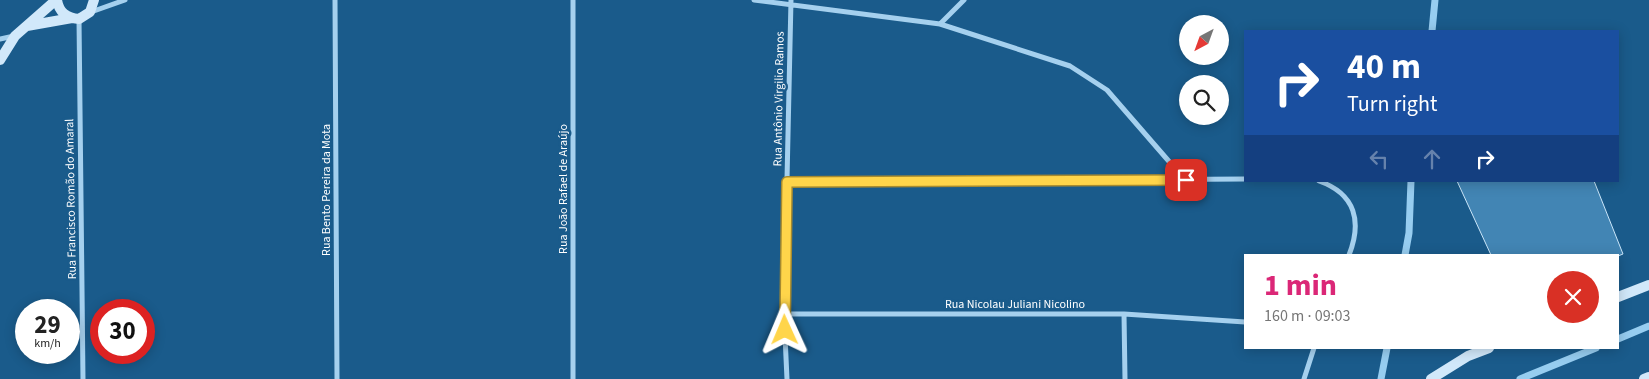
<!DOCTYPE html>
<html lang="en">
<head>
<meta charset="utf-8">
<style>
  body { margin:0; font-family:"Source Sans 3",sans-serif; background:#f2f2f2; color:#222; height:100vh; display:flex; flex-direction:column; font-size:19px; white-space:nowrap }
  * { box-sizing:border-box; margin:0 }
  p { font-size:16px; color:#767676 }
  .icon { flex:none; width:28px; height:28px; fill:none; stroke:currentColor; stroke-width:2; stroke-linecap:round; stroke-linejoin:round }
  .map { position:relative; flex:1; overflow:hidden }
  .drawer { position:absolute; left:1244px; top:254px; width:375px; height:95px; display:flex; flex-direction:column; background:#fff; border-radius:0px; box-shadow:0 2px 12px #0003 }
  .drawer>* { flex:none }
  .hud { position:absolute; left:1244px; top:30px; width:375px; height:152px; border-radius:0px; box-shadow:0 2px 12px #0003; background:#1a4fa0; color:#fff; overflow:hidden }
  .needle { width:32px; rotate:221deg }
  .controls { position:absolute; left:1179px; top:15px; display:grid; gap:10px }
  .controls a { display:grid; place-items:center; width:50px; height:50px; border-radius:50%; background:#fff; box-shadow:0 2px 12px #0003; font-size:25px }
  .speed { position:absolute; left:15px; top:299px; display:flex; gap:10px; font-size:25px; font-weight:700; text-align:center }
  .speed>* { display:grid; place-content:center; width:65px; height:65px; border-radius:50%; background:#fff; box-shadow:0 2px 12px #0003; line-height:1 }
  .speed small { font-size:12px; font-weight:400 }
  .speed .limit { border:8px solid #d22; background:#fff; color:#111 }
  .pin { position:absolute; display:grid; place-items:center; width:42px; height:42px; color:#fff; margin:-21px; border-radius:10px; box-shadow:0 2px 8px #0006 }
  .me { position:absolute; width:55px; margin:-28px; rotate:359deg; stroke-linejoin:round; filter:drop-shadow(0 0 4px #0008) }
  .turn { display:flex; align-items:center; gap:18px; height:105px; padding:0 20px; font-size:22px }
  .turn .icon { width:65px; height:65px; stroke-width:2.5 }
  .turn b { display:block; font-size:35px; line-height:42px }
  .lanes { display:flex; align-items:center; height:48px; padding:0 20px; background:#0003; justify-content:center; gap:25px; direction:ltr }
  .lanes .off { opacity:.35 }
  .round { display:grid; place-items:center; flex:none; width:52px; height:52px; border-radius:26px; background:#f2f2f2 }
  .head { display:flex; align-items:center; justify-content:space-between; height:85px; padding:0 20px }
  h1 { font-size:30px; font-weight:700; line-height:38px; color:#db2777 }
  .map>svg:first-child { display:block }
</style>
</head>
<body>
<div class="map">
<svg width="1649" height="379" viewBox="0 0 1649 379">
  <rect width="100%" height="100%" fill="#1a5b8b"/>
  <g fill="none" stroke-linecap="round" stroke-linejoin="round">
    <!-- stream -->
    <path stroke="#97cdf0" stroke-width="7" d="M1432 31 1435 0
      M1405 255 1409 233 1411 181
      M1618 339 1649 326
      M1381 379 1387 348
      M1520 379 1596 348"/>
  </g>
  <!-- building -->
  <path fill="#4285b4" stroke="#cae6fa" d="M1457 181H1594L1623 254 1618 256 1491 255Z"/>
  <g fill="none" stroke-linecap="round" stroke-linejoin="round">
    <!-- street -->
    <path stroke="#a5d0ee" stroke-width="5" d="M335 0 337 379
      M754 0 940 24 1070 66 1107 90 1186 181
      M91 12 125 0
      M79 19 83 379
      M940 24 964 0
      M0 39 14 36
      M1319 181C1356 194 1362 222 1349 255
      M787 182 1245 179
      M784 314H1124L1245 322
      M1124 314 1125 379
      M573 379V0
      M787 379 784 314 791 0
      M1304 379 1314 348"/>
    <!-- secondary -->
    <path stroke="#d1e8fa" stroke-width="10" d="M57 0C59 12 66 18 79 19L90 12 94 0
      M27 26 72 18
      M0 60 15 36 56 0
      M1618 297 1649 285
      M1431 379 1468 356 1489 348
      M1644 379 1649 377"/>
  </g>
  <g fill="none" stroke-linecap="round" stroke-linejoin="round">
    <!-- route casing -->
    <g stroke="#a68a30" stroke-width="12">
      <path id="route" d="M785 330 787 182 1186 180"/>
    </g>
    <!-- route -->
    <use href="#route" stroke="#ffd54a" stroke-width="9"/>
  </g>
  <g text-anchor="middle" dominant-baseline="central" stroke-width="5" stroke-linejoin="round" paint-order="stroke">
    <!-- street labels -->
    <g font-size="12" fill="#fff" stroke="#1a5b8b">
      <text transform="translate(779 99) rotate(-89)">Rua Antônio Virgilio Ramos</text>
      <text transform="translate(563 189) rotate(-90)">Rua João Rafael de Araújo</text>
      <text transform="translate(326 190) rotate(-90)">Rua Bento Pereira da Mota</text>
      <text transform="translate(71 199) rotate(-91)">Rua Francisco Romão do Amaral</text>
      <text x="1015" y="304">Rua Nicolau Juliani Nicolino</text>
    </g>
  </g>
</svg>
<div class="controls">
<a><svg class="needle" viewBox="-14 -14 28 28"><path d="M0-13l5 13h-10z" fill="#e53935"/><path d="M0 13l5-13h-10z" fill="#767676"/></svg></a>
<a><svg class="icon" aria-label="search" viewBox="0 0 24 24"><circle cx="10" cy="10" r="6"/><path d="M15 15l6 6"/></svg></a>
</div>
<div class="speed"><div>29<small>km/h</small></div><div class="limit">30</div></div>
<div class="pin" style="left:1186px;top:180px;background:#d93025"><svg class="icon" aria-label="arrive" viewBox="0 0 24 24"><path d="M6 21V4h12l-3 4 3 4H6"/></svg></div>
<svg class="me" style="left:785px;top:330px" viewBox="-20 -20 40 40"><path d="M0-17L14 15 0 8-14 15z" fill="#ffd54a" stroke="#fff" stroke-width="4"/></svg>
<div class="hud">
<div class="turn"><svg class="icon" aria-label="right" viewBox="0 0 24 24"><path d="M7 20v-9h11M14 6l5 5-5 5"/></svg><div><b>40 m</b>Turn right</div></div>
<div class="lanes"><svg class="icon off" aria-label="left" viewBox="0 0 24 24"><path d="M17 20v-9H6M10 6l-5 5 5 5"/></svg><svg class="icon off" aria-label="ahead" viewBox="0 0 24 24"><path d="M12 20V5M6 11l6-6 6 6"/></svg><svg class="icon" aria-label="right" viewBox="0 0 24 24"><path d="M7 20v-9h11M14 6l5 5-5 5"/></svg></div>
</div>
<section class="drawer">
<div class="head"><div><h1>1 min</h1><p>160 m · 09:03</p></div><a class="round" style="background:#d93025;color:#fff"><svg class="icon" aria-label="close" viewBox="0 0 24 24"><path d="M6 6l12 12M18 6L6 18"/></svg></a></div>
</section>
</div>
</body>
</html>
